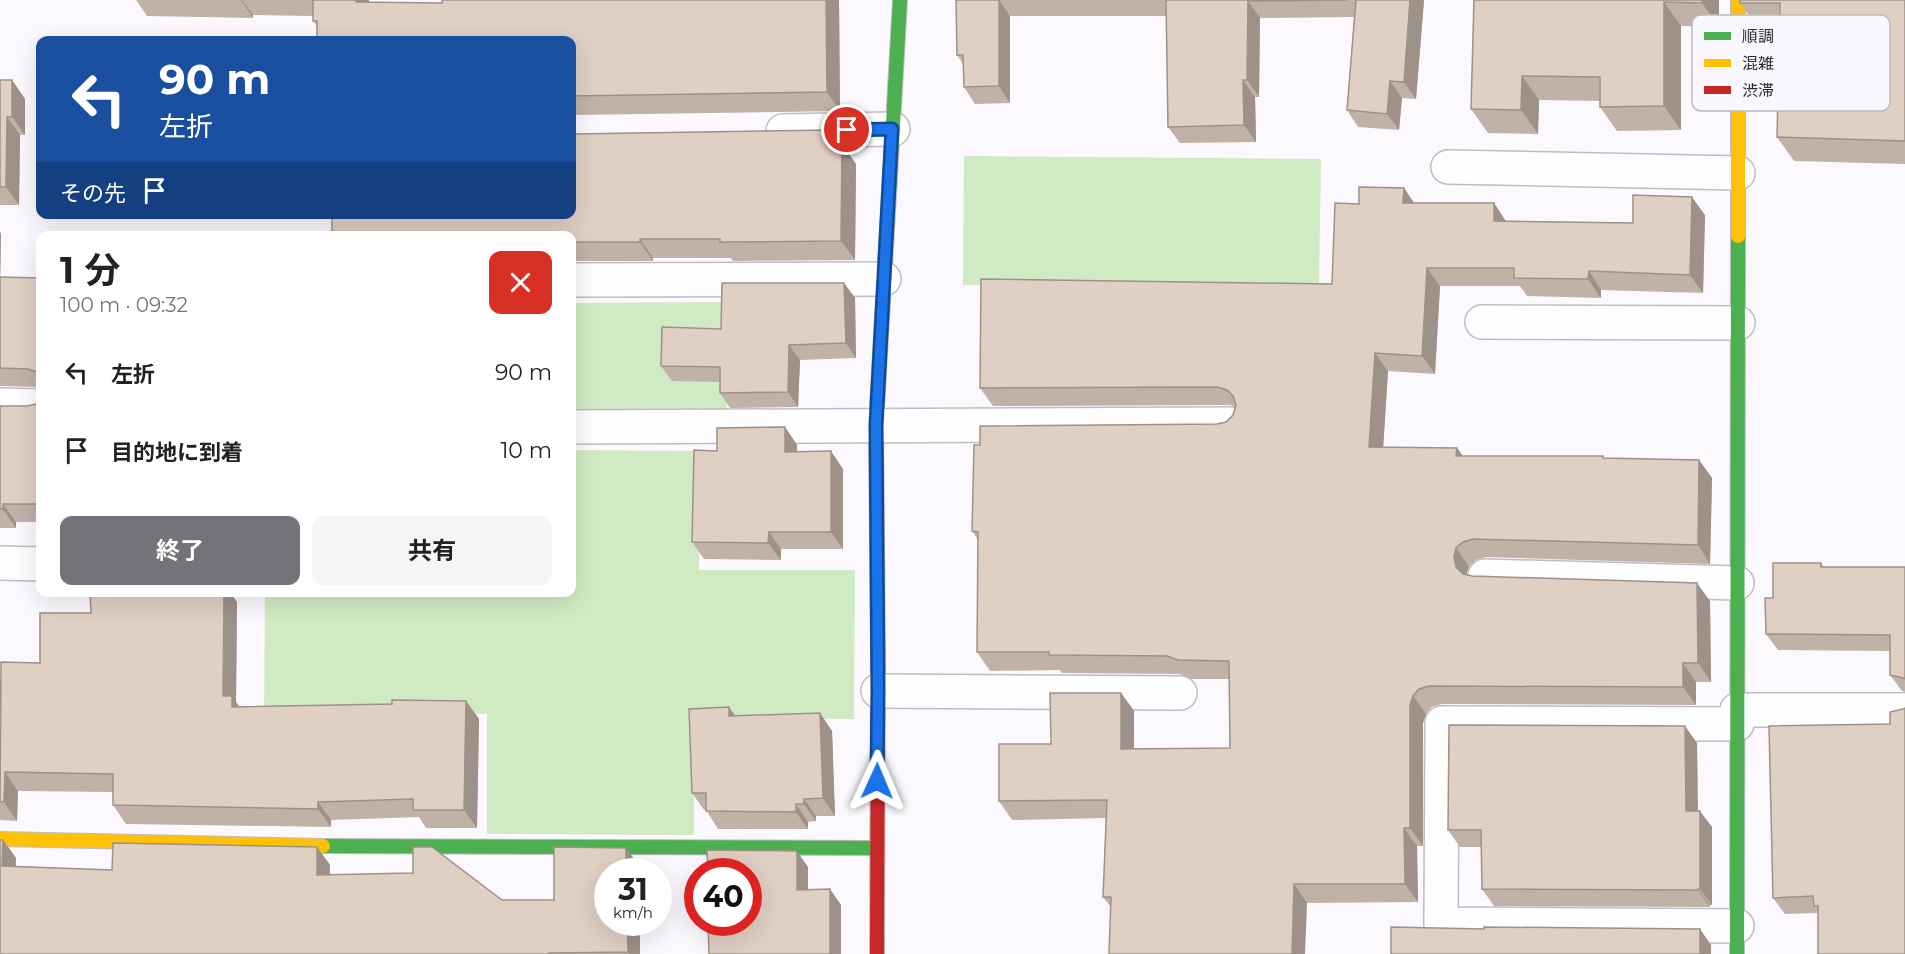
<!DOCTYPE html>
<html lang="ja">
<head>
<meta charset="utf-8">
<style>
  body { margin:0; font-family:Montserrat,"Noto Sans JP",sans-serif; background:#f6f6f6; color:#222; height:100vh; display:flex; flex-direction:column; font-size:22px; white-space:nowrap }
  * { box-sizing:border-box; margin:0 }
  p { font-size:20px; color:#767676 }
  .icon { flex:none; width:33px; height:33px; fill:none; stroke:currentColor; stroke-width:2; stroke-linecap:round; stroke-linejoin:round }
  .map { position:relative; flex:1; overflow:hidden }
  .side { position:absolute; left:36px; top:231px; width:540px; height:366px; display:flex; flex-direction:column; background:#fff; border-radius:12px; box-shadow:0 6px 24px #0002 }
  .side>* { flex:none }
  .hud { position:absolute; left:36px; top:36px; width:540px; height:183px; border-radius:12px; box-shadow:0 6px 24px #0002; background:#1a4fa0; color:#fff; overflow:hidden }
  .speed { position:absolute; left:594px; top:858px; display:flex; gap:12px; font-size:30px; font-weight:700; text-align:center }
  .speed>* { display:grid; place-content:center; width:78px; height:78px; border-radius:50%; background:#fff; box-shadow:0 6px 24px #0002; line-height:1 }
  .speed small { font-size:15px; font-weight:400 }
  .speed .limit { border:9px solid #d22; background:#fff; color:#111 }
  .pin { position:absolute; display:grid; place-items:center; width:51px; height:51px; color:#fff; margin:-26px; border:3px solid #fff; border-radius:50%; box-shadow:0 2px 6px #0007 }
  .me { position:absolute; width:66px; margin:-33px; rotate:1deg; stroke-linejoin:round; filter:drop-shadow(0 0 4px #0008) }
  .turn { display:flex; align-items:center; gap:21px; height:126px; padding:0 24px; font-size:27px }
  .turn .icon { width:78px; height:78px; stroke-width:2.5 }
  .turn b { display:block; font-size:42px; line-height:51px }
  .then { display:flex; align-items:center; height:57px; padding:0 24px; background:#0003; gap:12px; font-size:22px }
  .round { display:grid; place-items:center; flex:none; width:63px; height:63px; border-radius:12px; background:#f6f6f6 }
  .overview { display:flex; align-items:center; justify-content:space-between; height:102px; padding:0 24px }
  h1 { font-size:36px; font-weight:700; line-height:45px }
  .button { display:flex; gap:12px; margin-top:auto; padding:12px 24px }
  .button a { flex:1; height:69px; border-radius:12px; background:#75727a; color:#fff; font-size:24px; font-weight:700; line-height:69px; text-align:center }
  .button a+a { background:#f6f6f6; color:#222 }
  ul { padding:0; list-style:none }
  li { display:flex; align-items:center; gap:18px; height:78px; padding:0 24px }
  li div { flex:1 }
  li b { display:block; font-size:22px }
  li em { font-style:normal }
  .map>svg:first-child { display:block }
</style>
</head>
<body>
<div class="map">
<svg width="1905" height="954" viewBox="0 0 1905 954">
  <rect width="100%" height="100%" fill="#fbf9fd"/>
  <!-- green -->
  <path fill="#d0ebc3" d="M964 156 1321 159 1319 288 963 285Z
    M726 302 727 417 572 418V303Z
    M572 450 700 451 699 570H855L854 719 695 718 694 835 487 834V714L264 713 265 593 572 592Z"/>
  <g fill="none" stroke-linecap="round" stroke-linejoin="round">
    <!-- street casing -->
    <g stroke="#bfbcc3" stroke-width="36">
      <path id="street" d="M783 131 893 129
        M1448 167 1738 173
        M572 280 884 279
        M1482 322 1738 323
        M0 405 40 406
        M572 427 1230 424
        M0 563 40 564
        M1485 576 1737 583
        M878 691 1180 693
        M1737 710H1905
        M1737 724 1442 723 1441 924 1737 926"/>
    </g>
    <!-- fast casing -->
    <g stroke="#bfbcc3" stroke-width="16">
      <path id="fast" d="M878 653 876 425 900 0
        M323 846 876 848
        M1737 954 1738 236"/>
    </g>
    <!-- slow casing -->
    <g stroke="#bfbcc3" stroke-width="16">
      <path id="slow" d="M1738 236V0
        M0 839 323 846"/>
    </g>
    <!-- jam casing -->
    <g stroke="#bfbcc3" stroke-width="16">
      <path id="jam" d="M877 954 878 653"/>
    </g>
    <!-- street -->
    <use href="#street" stroke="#fefeff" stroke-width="33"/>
    <!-- fast -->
    <use href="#fast" stroke="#4caf50" stroke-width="14"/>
    <!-- slow -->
    <use href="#slow" stroke="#ffc107" stroke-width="14"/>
    <!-- jam -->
    <use href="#jam" stroke="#c62828" stroke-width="14"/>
  </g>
  <!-- wall -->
  <path fill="#c1b2a8" d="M136 0H369V2L442 3V0H839L840 111 572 115V40L317 26 313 21V16L253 15V18L147 16Z
    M956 0H1424L1416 99 1402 98 1399 130 1358 127 1347 110 1354 17 1260 18 1259 97H1255L1256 142 1180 143 1168 127 1166 16H1010V103L975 104 964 87 963 64 957 55Z
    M1474 0H1719V27L1681 26V130L1617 131 1600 107V101L1539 100 1538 134 1488 133 1471 109Z
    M1905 0V164L1794 161 1777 137 1780 27H1757L1740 3Z
    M0 80H12L25 99V135H20L19 205H0Z
    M827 130 838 145H842L856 164 855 260 733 261 731 258H653V261H572V236Z
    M1414 203H1494L1506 221 1633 223 1705 215 1703 293 1601 290V298L1527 296 1520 286H1440L1435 374 1388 371 1383 447 1457 448 1463 456 1699 460 1712 478 1710 564 1486 557 1476 560 1469 567 1466 575 1472 576 1710 601 1711 682H1696V705L1442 704 1432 707 1426 714 1423 723V846H1417L1418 902 1307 903 1111 907 1103 897 1106 818 1012 820 999 801 1051 744 1121 693 1134 711V749L1230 748 1229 679H1191L1180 674 1062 673 1060 670 990 671 977 652 978 540 972 531 980 445 1217 424 1226 422 1233 415 1235 407 1230 405 993 406 980 388 1332 284 1359 204Z
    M0 231 1 235 0 277 40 278V387L0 386Z
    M844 283 855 298 856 358 800 360 798 407 730 408 720 393V382L672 381 661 366 721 329Z
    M40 400V522H16V528H0V406H27L36 404Z
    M785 427 797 445V452L843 469V549H781V560L704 559 692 542 717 451Z
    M1821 563 1824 567H1905V692L1902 691 1890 675V651L1778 650 1766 634 1773 598Z
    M237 602 236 702 240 707 392 704 466 701 479 719 477 828H426L419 817 331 820V827L126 824 113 805V792L18 791 17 821 0 820V681L40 663 91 613Z
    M1903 709 1818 913 1785 914 1773 898 1890 724Z
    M820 713 832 731 835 816H816V821L808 822V829H718L706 810H704L692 793 735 716Z
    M1697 743 1698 811 1712 827V905H1710V907L1494 906 1482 889 1481 847H1460L1448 830Z
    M3 840 16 858V866L112 870 317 847 330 865V875L502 900H554L626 848 639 866V872H608V922H640V954H0Z"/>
  <!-- shaded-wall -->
  <path fill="#9d9188" d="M241 0H242L253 15V18Z
    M356 0H369V21L356 2Z
    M826 0H839L840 111 827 92Z
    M999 0 1010 16V103L999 86Z
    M1410 0H1424L1416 99 1404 82Z
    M1702 0H1719V27L1702 3Z
    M1248 1 1260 18 1259 97 1247 80Z
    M1664 2 1681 26V130L1664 106Z
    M1522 76 1539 100 1538 134 1521 110Z
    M12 80 25 99V135L12 117Z
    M1243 80 1255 97 1256 142 1244 125Z
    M1390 81 1402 98 1399 130 1387 114Z
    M7 117 20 135 19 205 6 187Z
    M827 130 840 149 827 145Z
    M842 145 856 164 855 260 841 241Z
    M1404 188 1417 207 1403 203Z
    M1692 197 1705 215 1703 293 1690 275Z
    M1494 203 1506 222 1494 221Z
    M0 231 1 235 0 288Z
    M640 239 653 258V261L640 242Z
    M1427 268 1440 286 1435 374 1422 356Z
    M1589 271 1601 290V298L1588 279Z
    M844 283 855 298 856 358 846 343Z
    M789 345 800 360 798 407 788 392Z
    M1375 353 1388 371 1382 466 1369 447Z
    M785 427 797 445V469L785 452Z
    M1457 448 1470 466 1456 456Z
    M831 451 843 469V549L831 532Z
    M1699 460 1712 478 1710 564 1698 545Z
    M3 504 16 522V528L3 509Z
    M769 532 781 549V560L768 543Z
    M1456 548 1469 567 1466 575 1469 585 1456 567 1454 557Z
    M1697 583 1710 601 1711 682 1698 663Z
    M224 592H230L237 602 236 702 245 715V726L223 696Z
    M1683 663 1696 682V705L1683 687Z
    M1121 693 1134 711V767L1121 749Z
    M1413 696 1426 714 1423 723V846L1410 828V705Z
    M466 701 479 719 477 828 464 810Z
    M729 707 741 724 729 716Z
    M820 713 832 731 835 816 823 798Z
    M1685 726 1697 743 1698 828 1686 811Z
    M5 772 18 791 17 821 4 802Z
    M804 799 816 816V821L804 804Z
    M318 802 331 820V827L318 809Z
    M796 804 808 822V829L796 812Z
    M1700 811 1712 827V905L1700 889Z
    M1404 828 1417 846 1418 902 1405 884Z
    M3 840 16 858 15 884 2 866Z
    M317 847 330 865V893L317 875Z
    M626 848 639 866V872H626Z
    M797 851 808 867V906L797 890Z
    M1294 884 1307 903 1305 954H1292Z
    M830 889 841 905V954H830Z
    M1698 889 1710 905V907L1698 890Z
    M627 922H640V954H629L628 952Z
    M1700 929 1711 945V954H1700Z"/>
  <!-- building -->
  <path fill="#e0cfc3" stroke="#9d9188" stroke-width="1.5" d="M313 0H356V2L442 3V0H826L827 92 572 96V40H317V21H313Z
    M956 0H999V86L964 87 963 55H957Z
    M1166 0H1347L1248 1 1247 80H1243L1244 125 1168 127Z
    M1356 0H1410L1404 82 1390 81 1387 114 1347 110Z
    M1474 0H1702V3L1664 2V106L1600 107V77L1522 76 1521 110 1471 109Z
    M1740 0H1905V141L1777 137 1780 3H1740Z
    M0 80H12V117H7L6 187H0Z
    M827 130V145H842L841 241 720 242V239H640V242H572V236H332V214H572V134Z
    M1359 187 1404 188 1403 203H1494V221L1633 223V195L1692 197 1690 275 1589 271 1588 279 1514 278V268H1427L1422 356 1375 353 1369 447 1457 448 1456 456H1603V458L1699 460 1698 545 1473 539 1463 542 1456 548 1454 557 1456 567 1463 574 1472 576 1697 583 1698 663H1683V687L1429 686 1419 689 1413 696 1410 705V828H1404L1405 884H1294L1292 954H1109L1111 897H1103L1107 800 999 801V744H1051L1050 693H1121V749L1230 748 1229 661 1178 660 1167 656 1049 655V652H977L978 532 972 531 974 445H980V426L1217 424 1226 422 1233 415 1236 405 1233 396 1227 390 1217 387 980 388 981 279 1332 284 1335 203 1359 204Z
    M0 277 40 278V376L37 372 28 369 0 368Z
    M722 283H844L846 343 789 345 788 392 720 393V367L661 366 662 327 721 329Z
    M40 400V504H3V509H0V406H27L36 404Z
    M785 427V452L831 451V532H769L768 543 692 542 694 450 717 451V428Z
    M1773 563H1821V567H1905V679L1903 678 1890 675V635L1766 634 1765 598H1773Z
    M90 592H224L223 696H232V707L392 704V700L466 701 464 810H413V799L318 802V809L113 805V774L5 772 4 802H0L1 662 40 663V613H91Z
    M729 707V716L820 713 823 798 804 799V804H796V812L706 811V793H692L689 709Z
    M1905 708V954H1818V906H1814L1813 896 1773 898 1769 726 1890 724V712L1903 709Z
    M1449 725 1685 726 1686 811H1700V889H1698V890L1482 889 1481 830H1448Z
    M0 840H3L2 866 112 870 113 843 317 847V875L413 873V847H432L502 900H554V847L626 848V872H608V922H627L628 952 549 953V954H0Z
    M707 850 797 851V890L830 889V954H709L708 922H748V872H708Z
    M1391 927 1484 929V927L1700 929V954H1391Z"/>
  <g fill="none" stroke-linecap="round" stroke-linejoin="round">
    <!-- route casing -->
    <g stroke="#114b97" stroke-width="15">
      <path id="route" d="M847 130 892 129 876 425 878 691 877 781"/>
    </g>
    <!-- route -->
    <use href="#route" stroke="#1a73e8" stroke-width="10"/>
  </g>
  <!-- legend -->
  <rect x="1692" y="15" width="198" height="96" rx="9" fill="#faf8fe" stroke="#bcbac1" stroke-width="1.5"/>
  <rect x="1704" y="32" width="27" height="8" fill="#4caf50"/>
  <rect x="1704" y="59" width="27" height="8" fill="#ffc107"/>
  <rect x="1704" y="86" width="27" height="8" fill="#c62828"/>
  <g font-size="16" fill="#2d2934">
    <text x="1742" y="42">順調</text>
    <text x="1742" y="69">混雑</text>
    <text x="1742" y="96">渋滞</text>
  </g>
</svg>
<div class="speed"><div>31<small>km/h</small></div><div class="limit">40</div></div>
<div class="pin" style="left:847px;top:130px;background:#d93025"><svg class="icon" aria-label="arrive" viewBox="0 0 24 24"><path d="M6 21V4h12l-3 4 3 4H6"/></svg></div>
<svg class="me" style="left:877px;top:781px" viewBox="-20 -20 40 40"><path d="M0-17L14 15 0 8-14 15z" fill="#1a73e8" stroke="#fff" stroke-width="4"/></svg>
<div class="hud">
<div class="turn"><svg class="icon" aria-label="left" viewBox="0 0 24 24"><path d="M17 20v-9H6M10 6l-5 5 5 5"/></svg><div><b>90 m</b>左折</div></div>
<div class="then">その先<svg class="icon" aria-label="arrive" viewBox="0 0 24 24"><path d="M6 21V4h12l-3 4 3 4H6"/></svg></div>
</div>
<section class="side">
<div class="overview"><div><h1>1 分</h1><p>100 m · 09:32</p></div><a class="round" style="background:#d93025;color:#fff"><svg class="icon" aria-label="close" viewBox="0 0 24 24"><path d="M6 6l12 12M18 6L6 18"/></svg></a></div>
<ul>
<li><svg class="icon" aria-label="left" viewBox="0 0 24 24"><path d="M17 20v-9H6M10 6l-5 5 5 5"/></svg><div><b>左折</b></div><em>90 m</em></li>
<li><svg class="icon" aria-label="arrive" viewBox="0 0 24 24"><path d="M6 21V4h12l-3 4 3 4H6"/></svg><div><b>目的地に到着</b></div><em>10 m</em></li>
</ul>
<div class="button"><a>終了</a><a>共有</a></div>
</section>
</div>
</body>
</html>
